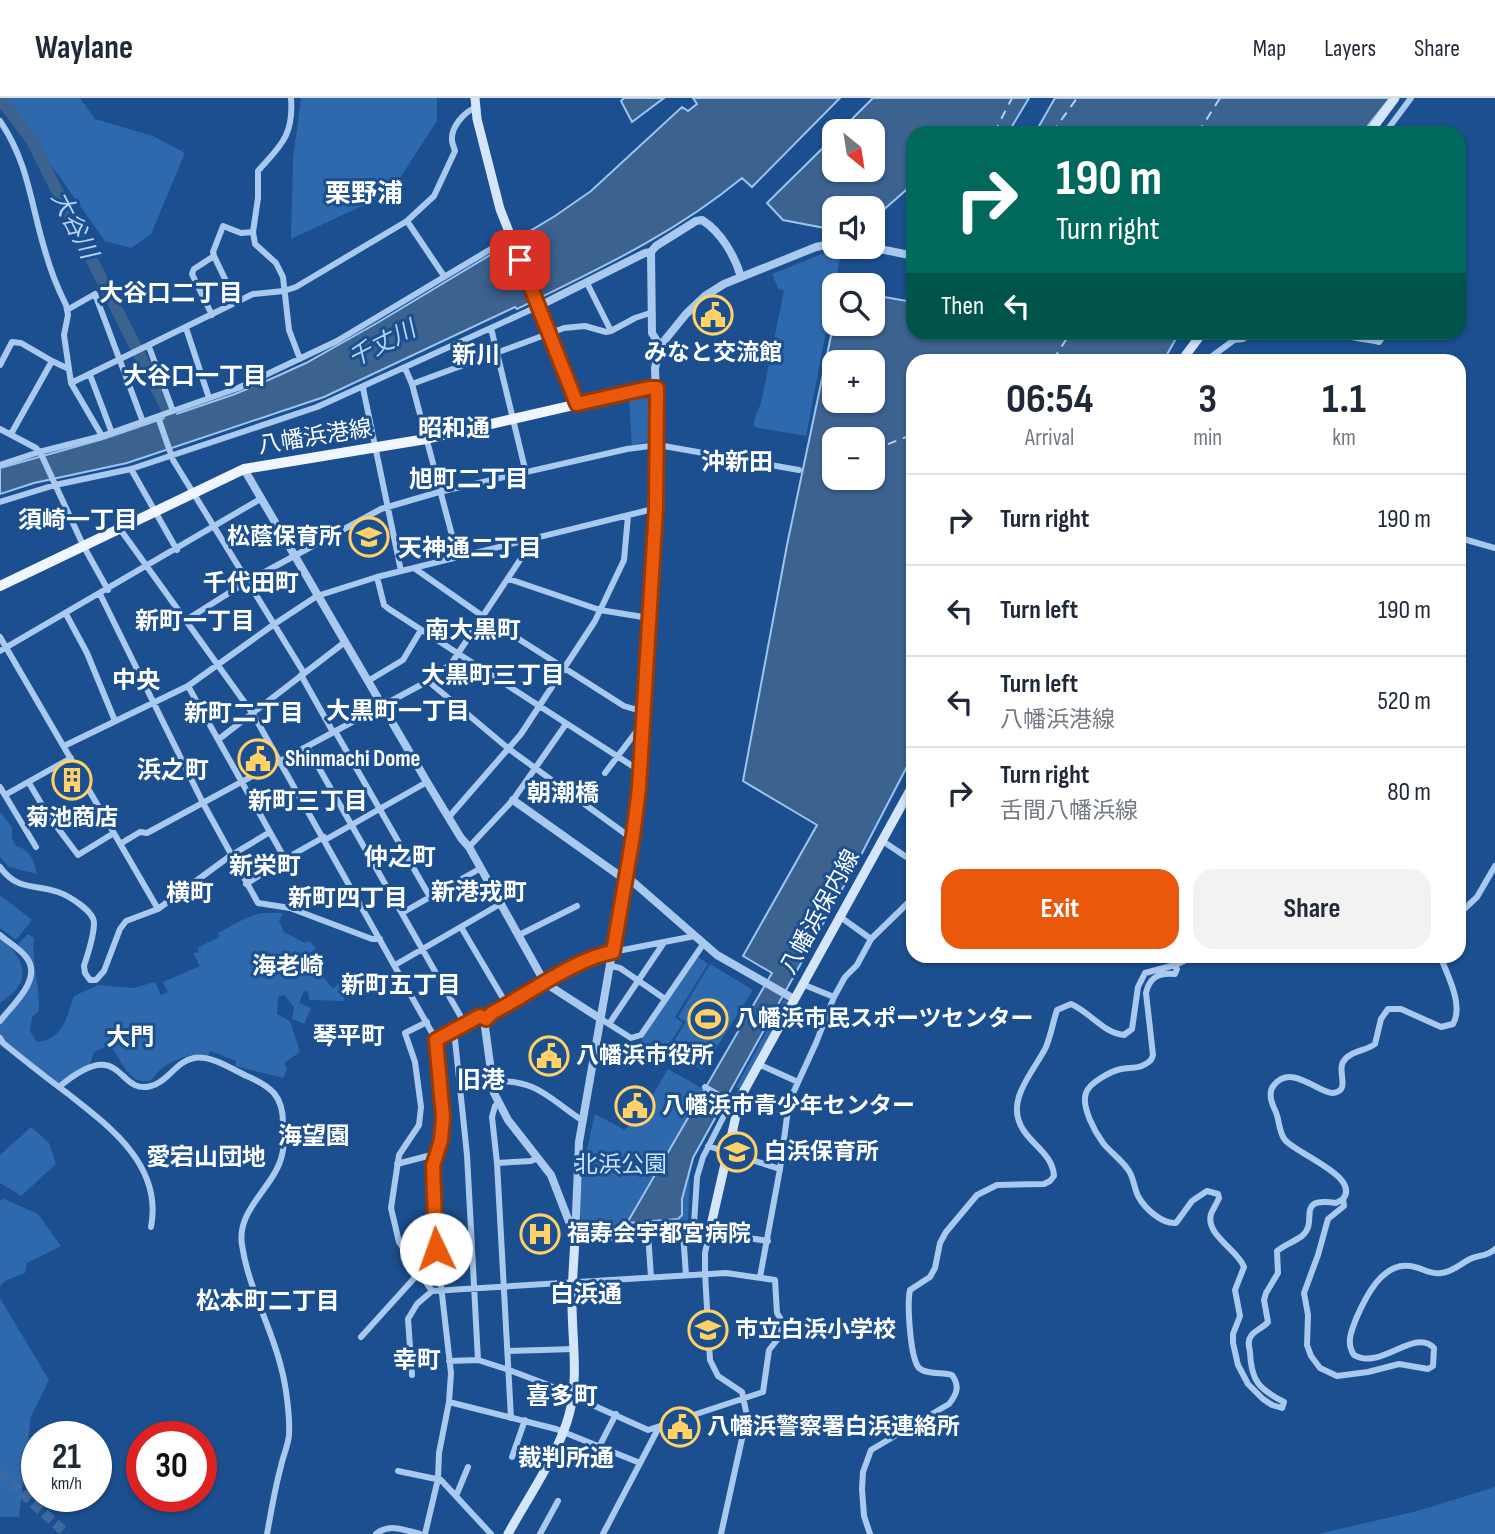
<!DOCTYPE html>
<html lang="en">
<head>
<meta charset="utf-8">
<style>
  body { margin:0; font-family:"Sofia Sans Condensed","Noto Sans JP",sans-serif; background:#f2f2f3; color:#1f2937; height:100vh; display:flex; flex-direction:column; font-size:26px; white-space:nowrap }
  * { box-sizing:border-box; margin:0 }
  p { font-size:23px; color:#747a83 }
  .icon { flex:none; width:38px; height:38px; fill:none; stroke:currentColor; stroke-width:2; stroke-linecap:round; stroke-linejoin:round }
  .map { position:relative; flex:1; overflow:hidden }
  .drawer { position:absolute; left:906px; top:256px; width:560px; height:609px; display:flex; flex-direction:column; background:#fff; border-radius:21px; box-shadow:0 2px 5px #0004 }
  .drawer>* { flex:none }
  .top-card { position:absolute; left:906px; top:28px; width:560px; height:214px; border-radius:21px; box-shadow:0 2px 5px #0004; background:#00695c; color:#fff; overflow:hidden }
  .needle { width:46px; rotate:150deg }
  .fabs { position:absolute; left:822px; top:21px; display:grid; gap:14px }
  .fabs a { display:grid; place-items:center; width:63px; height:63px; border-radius:14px; background:#fff; box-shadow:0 2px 5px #0004; font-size:35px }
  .speed { position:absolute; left:21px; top:1323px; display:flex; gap:14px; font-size:35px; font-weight:700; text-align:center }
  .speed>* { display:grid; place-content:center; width:91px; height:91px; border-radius:50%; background:#fff; box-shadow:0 2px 5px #0004; line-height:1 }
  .speed small { font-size:18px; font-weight:400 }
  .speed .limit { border:10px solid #d22; background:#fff; color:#111 }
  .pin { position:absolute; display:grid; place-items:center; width:60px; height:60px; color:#fff; margin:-30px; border-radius:14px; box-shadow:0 4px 10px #0006 }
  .me { position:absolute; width:77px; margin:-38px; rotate:357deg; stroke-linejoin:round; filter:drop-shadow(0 0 5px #0008) }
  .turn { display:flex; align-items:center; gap:24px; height:147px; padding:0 35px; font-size:32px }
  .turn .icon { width:91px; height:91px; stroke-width:2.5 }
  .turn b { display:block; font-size:49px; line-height:60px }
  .then { display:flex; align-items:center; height:66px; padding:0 35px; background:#0003; gap:14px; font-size:26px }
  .eta { display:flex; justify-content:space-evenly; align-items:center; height:119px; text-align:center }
  .eta b { font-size:42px; font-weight:700; line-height:49px }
  .action { display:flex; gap:14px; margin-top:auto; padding:14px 35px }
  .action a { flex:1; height:80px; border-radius:21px; background:#ea580c; color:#fff; font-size:28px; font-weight:700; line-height:80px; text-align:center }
  .action a+a { background:#f2f2f3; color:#1f2937 }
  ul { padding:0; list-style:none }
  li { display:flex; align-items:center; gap:21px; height:91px; padding:0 35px; border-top:2px solid #e0e1e3 }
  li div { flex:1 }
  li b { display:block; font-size:26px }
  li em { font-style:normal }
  header { display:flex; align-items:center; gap:42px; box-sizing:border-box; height:98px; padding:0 35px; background:#fff; border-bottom:2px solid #e0e1e3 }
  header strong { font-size:33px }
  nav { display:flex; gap:38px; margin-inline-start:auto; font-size:24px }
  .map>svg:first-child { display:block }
</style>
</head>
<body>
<header>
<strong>Waylane</strong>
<nav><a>Map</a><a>Layers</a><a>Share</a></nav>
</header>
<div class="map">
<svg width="1495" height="1436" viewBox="0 0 1495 1436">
  <rect width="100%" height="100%" fill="#1b4f8f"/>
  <!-- green -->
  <path fill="#2e69ad" d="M0 0H80L95 21 153 38 185 55 151 136 131 150 105 143 49 64 0 8Z
    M301 0H437V23L390 95 291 141 293 61Z
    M838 154 840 159 806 338 754 329V322L761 305 784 193 778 190 772 176 822 156Z
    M648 300V344L632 347 629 302Z
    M0 714 12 729V741L16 748C31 752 33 761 37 776L9 769 0 759Z
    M0 797 32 822 16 842 0 830Z
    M261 815H283L279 823 284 834 305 845 309 843 316 850 307 858 333 891 342 882 351 886 343 896 345 903 309 902 308 894 304 893 299 905 311 910 304 926 292 921 294 909 284 897 278 899 277 916 290 923 300 954 284 965 287 971 283 980 235 968 236 963 211 953 208 957C189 954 161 965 152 982 130 989 123 964 112 950L105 949 94 954 98 942 89 969 59 989 0 940V924L29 882V861L18 846 28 836 34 840C31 862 40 888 39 913L32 919 30 933 37 944C63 942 67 918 74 898L98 887 133 890 155 884 161 897 168 894 163 884 200 868 193 855 199 854 197 850 219 839 218 835 246 820Z
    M0 837C25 864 35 882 0 905Z
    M698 859 708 866 675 919 683 925 662 957 657 959 649 955 641 942Z
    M710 866 753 892 702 972 669 951 686 924 678 919Z
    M784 901 788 904 740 991 736 989Z
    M668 971 705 992 628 1124 682 1117V1101L690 1074 688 1123 680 1129 596 1134C591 1132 586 1131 583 1126 573 1109 590 1037 595 1016L625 1032 630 1026 634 1029Z
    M31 1029 49 1045 56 1066 21 1098 0 1085V1057Z
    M4 1101 38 1116 61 1148 27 1165 25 1175 5 1183 0 1188V1102Z
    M0 1200 49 1282 31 1318 19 1419H0Z
    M1495 1389V1436H1318L1417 1413Z"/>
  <!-- water -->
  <path fill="#3c6290" stroke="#9cc4f0" stroke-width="2" fill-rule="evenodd" d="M624 0H664L632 24 621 3Z
    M693 0H840L752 89 742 80C673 137 596 172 517 211L515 209 324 299 127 365 34 385 0 396V370L103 341 235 296 273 280 306 265 377 225 555 118 591 93 682 9 688 13 697 6Z
    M873 0H1029L1008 35H914L913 86 873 121V110H835V132L783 122 767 105 835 38V72H873V33H840Z
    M1055 0H1390L1362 35H1035Z
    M873 197 913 204 914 234 1179 235 1164 262H914L913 657 861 757 693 1060 682 1101V1117L678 1121 627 1125 772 875 743 858 817 727 743 683 787 447 835 219V226H873ZM835 264H873V303H835ZM835 341H873V380H835Z"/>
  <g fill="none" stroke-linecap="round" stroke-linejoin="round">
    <!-- river -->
    <path stroke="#3c6290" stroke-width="12" d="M0 3 5 7 32 43 174 325"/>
    <!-- ferry -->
    <path stroke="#b5d3f5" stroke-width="2" stroke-dasharray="9 7" stroke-linecap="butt" d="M994 35 1012 0
      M1052 35 1077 0
      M1198 35 1220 0
      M1053 262 1071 234
      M873 352 914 336"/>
    <!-- trunk-tunnel -->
    <path stroke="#3d69a0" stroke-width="10" stroke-dasharray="10 5" stroke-linecap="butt" d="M0 1375 67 1436"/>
    <!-- minor -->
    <path stroke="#a9c9ee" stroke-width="6" d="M291 0C294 38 280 48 258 73V100L253 134 255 146 276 165 283 179 289 232 300 261
      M0 23C29 65 31 109 46 156 51 174 58 191 66 207L68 217 64 237 71 285 102 338
      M1385 35 1411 0
      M407 123 444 178
      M587 185 611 233
      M236 204 214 158 213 154 223 128 241 135 253 134
      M67 212 95 196 143 324
      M212 217 192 176 194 171 214 158
      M186 230 209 300
      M491 230 526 375
      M1342 234C1351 242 1367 240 1379 244L1386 234
      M149 249 173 313
      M1207 262 1234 242 1243 241 1253 234
      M0 267 12 244 21 245 52 263
      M405 270 412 286 458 460
      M90 277 112 335
      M71 285 253 196 284 193 296 189 407 123 434 98 455 53C454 49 452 46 452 42 451 29 464 14 475 10
      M412 286 564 230 585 228 606 234 611 233 635 220 650 215
      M363 290 401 473
      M158 319 173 362 304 575
      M0 331 36 350 41 356 84 449 108 492
      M11 336 52 263 69 271
      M0 367 39 354 102 338 238 290 337 243 511 139
      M131 371 177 452
      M0 404 55 387 131 371 317 309 539 208
      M120 431 253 616 436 942 443 1019 441 1042 433 1068 435 1135 451 1275 449 1304 439 1355 438 1381 425 1436
      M1460 440 1495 450
      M414 470 484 519 624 608 634 611 644 609
      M377 479 384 507 389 511 634 669 641 667
      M509 481 600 512 649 520
      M100 496 203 705 258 805 290 810 372 841H380
      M66 516 87 555 115 623
      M186 522 248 483 381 411 439 394 627 351 658 347 799 372
      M0 539 158 811
      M0 553 262 400
      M301 577 333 634
      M368 583 403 562 421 532
      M428 583 509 651 627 737 633 738
      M188 588 285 761
      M335 633 430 799
      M219 641 345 544
      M64 648 188 588 273 527 317 498 377 479 657 410
      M307 649 465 926
      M605 675 642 626
      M29 685 48 717 78 757 114 735
      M0 689 36 749
      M5 697 71 660
      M448 720 521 636 595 523 624 462 628 418
      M325 742 427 684
      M881 742 914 764
      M120 746 140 734 147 735 428 583 451 566 530 447V442
      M469 749 513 702 566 626
      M0 769C17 793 35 786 58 794 69 798 94 813 94 825 94 839 88 855 84 868L85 875 90 882H96L104 873 120 831 126 823 158 811 230 758 270 734
      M246 786 285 761 324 739
      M402 815 481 770
      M1460 815 1477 799 1495 768
      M839 818 871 841
      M461 829 507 907
      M0 837C8 844 20 851 26 859 44 881 11 908 0 923
      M519 837 577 808
      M1221 858 1244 861 1262 858
      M1440 858C1447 876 1464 907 1453 926L1441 929 1401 911H1388L1381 921 1375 946C1366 953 1349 953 1343 964 1337 974 1351 993 1333 995 1319 996 1292 965 1274 987 1268 994 1271 1004 1275 1012 1280 1022 1278 1033 1285 1042 1297 1056 1361 1079 1343 1101L1344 1108 1328 1121 1318 1157 1304 1195 1308 1217 1307 1247 1311 1258 1320 1270 1337 1278 1368 1274 1399 1266 1428 1271 1433 1268 1434 1250C1415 1229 1380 1273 1354 1257 1346 1245 1351 1234 1356 1221 1365 1200 1382 1164 1410 1168 1421 1169 1430 1177 1441 1175 1453 1174 1460 1166 1470 1161 1479 1157 1488 1158 1495 1151
      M395 867 502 805
      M1175 867 1177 871 1175 876C1158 874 1149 880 1146 895L1153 957 1151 962C1142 971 1133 969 1121 971 1111 973 1089 985 1086 995 1081 1009 1095 1034 1103 1045 1111 1055 1122 1062 1129 1073 1134 1081 1134 1090 1138 1098 1145 1111 1162 1126 1176 1125L1192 1103 1207 1093 1218 1096 1219 1100C1217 1105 1213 1111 1211 1116 1205 1137 1238 1152 1244 1169L1235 1192 1240 1218 1233 1236V1245L1238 1267 1248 1286 1263 1301 1272 1307 1282 1310 1284 1304C1259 1291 1251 1283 1250 1254 1249 1248 1247 1243 1251 1238 1255 1232 1263 1230 1268 1224L1264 1202 1266 1195 1278 1175 1277 1153C1284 1147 1294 1144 1302 1138 1320 1123 1293 1099 1336 1105L1343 1101
      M611 868 620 870 665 901
      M545 885 602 856 695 838
      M802 886 834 899
      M601 921 631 940 641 937 704 845
      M427 924 405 935 415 964 421 1009 419 1027 399 1057 391 1110 399 1144 432 1193 726 1175 775 1182 777 1215 782 1223 777 1242 769 1252 763 1294 648 1332 546 1286 509 1272 478 1262 449 1263
      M609 926 663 846
      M454 932 467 1057 478 1262
      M0 940 3 945C24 962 45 979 67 995 109 1028 163 1067 151 1129
      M436 942 480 918 486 921
      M758 966 798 984
      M491 983C540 982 546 999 583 1023
      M59 989C124 935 116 998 151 988 168 984 176 963 194 960 212 957 233 972 249 979 272 989 283 999 283 1025 283 1035 285 1047 282 1057 275 1089 236 1111 242 1147 248 1189 271 1228 281 1269 286 1287 290 1318 289 1337 288 1348 283 1358 281 1368 275 1390 271 1414 267 1436
      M705 989 731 1004
      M499 1005 495 1008 492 1019 497 1065 511 1320
      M708 1048 780 1071
      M497 1065 531 1063 538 1060
      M397 1066 435 1056
      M690 1131 694 1126 697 1079 703 1059 731 1004 740 1000
      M683 1134 686 1177
      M710 1134 768 1143
      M648 1135 651 1179
      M709 1136 705 1155V1175L710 1262 718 1278 742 1294 747 1318 721 1436
      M760 1179 780 1071 789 1004 816 945 834 899 845 879 857 867 871 841 914 799
      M361 1239 418 1176
      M508 1253 574 1251
      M412 1277 408 1221 417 1206 432 1193
      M449 1304 556 1331 640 1365
      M599 1349 616 1316
      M512 1359 525 1322
      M398 1373 441 1382 491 1436
      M456 1398 468 1369
      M376 1436C389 1425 405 1432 420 1436
      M540 1436 558 1403
      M603 1436 659 1329
      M870 1436 864 1418 862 1391 863 1374 871 1352 949 1306C957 1296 960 1288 952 1277 943 1274 927 1277 919 1270 910 1260 907 1205 910 1192L930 1179 935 1170 940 1145 946 1134 977 1097 997 1087 1044 1086 1050 1083 1054 1078C1053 1058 1034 1048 1024 1033 1003 1003 1034 974 1046 949 1051 937 1053 924 1057 912L1071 906C1090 914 1103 935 1124 937L1132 931 1138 889 1145 875 1175 867 1195 858"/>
    <!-- tertiary -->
    <path stroke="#a9c9ee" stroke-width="8" d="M870 149 914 158
      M539 208 645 155 651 154
      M660 248 652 235 651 154 656 148 696 123 702 122C721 134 735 158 741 179
      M244 371 427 684 461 740 469 749 545 885 601 921
      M513 702 620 778 632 783 717 857 794 901
      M545 885 488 918 485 929 494 995 508 1022 551 1077 573 1134
      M575 1140 579 1044 637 712 657 410 658 355 655 270 660 248 686 216 705 198 724 186 816 149 835 145"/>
    <!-- secondary -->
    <path stroke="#d6e6fa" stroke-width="9" d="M475 0 477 21 500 111 577 306
      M1369 35 1395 0
      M1182 262 1203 234
      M508 1436C527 1401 559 1355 569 1317 579 1280 572 1242 572 1205 572 1183 574 1162 575 1140L683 1134 690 1131 709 1136 740 1000 914 685"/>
    <!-- primary -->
    <path stroke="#f0f6ff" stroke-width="10" d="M0 488 244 371 426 341 648 290 657 291"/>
  </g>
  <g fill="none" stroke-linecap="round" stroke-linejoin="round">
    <!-- route casing -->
    <g stroke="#983908" stroke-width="18">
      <path id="route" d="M436 1151 433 1068 441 1042 443 1019 436 942 480 918 486 921 492 915C527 897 576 860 613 854L633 738 639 690 656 410 657 290H648L577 306 520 162"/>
    </g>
    <!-- route -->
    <use href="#route" stroke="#ea580c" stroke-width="12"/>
  </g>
  <!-- icons -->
  <defs>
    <g id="civic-ring" transform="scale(2.0125)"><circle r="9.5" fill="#1b4f8f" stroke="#ffd166" stroke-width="1.5"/><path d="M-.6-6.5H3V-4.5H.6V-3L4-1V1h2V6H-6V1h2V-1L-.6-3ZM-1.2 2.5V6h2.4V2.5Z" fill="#ffd166"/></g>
    <g id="school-ring" transform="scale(2.0125)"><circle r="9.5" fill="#1b4f8f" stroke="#ffd166" stroke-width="1.5"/><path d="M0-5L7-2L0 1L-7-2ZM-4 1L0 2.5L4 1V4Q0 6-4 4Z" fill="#ffd166"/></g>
    <g id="building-ring" transform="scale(2.0125)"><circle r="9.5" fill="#1b4f8f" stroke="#ffd166" stroke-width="1.5"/><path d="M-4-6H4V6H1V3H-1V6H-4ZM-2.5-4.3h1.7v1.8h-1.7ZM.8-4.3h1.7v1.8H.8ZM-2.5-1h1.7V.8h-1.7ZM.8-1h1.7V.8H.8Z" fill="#ffd166"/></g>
    <g id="stadium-ring" transform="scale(2.0125)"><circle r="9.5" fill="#1b4f8f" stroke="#ffd166" stroke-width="1.5"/><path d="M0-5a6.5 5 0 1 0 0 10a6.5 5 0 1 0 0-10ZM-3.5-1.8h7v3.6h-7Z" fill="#ffd166"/></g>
    <g id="hospital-ring" transform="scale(2.0125)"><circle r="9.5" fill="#1b4f8f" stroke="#ffd166" stroke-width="1.5"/><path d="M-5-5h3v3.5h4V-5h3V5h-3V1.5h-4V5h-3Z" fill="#ffd166"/></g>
  </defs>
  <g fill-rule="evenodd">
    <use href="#civic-ring" x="713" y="217"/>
    <use href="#school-ring" x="369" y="439"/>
    <use href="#civic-ring" x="258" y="661"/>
    <use href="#building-ring" x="72" y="682"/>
    <use href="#stadium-ring" x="708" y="921"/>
    <use href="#civic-ring" x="549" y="958"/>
    <use href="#civic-ring" x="635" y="1008"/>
    <use href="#school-ring" x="737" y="1054"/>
    <use href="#hospital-ring" x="540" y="1136"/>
    <use href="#school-ring" x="708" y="1232"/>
    <use href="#civic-ring" x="680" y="1329"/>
  </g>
  <g text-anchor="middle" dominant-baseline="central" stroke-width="6" stroke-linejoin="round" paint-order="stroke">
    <!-- poi labels -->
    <g font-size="23" font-weight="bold" fill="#fff" stroke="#1b4f8f" text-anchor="start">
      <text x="713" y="255" text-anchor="middle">みなと交流館</text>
      <text x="342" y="439" text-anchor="end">松蔭保育所</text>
      <text x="285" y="661">Shinmachi Dome</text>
      <text x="72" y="720" text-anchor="middle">菊池商店</text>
      <text x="735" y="921">八幡浜市民スポーツセンター</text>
      <text x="576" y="958">八幡浜市役所</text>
      <text x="662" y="1008">八幡浜市青少年センター</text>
      <text x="764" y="1054">白浜保育所</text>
      <text x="567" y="1136">福寿会宇都宮病院</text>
      <text x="735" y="1232">市立白浜小学校</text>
      <text x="707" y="1329">八幡浜警察署白浜連絡所</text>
    </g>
    <!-- street labels -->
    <g font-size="23" fill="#fff" stroke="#1b4f8f">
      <text transform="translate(315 339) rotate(-9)">八幡浜港線</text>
      <text transform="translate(820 814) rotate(-61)">八幡浜保内線</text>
    </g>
    <!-- park labels -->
    <g font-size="23" fill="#cfe3fa" stroke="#1b4f8f">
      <text x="621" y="1067">北浜公園</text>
    </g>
    <!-- water labels -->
    <g font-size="24" font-style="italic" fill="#b5d3f5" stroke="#1b4f8f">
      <text transform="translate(74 127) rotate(63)">大谷川</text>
      <text transform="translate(382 246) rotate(-27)">千丈川</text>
    </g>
    <!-- neighbourhood labels -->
    <g font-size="24" font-weight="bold" fill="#fff" stroke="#1b4f8f">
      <text x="171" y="195">大谷口二丁目</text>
      <text x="476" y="257">新川</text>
      <text x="195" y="278">大谷口一丁目</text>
      <text x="454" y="330">昭和通</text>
      <text x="737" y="364">沖新田</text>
      <text x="469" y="381">旭町二丁目</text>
      <text x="78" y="422">須崎一丁目</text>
      <text x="470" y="450">天神通二丁目</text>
      <text x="251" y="485">千代田町</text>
      <text x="195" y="523">新町一丁目</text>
      <text x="473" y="532">南大黒町</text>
      <text x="493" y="577">大黒町三丁目</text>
      <text x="136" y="582">中央</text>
      <text x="398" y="613">大黒町一丁目</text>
      <text x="244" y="615">新町二丁目</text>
      <text x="173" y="672">浜之町</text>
      <text x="563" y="695">朝潮橋</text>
      <text x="308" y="703">新町三丁目</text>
      <text x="400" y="759">仲之町</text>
      <text x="265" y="768">新栄町</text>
      <text x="479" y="794">新港戎町</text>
      <text x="190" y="795">横町</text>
      <text x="348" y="800">新町四丁目</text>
      <text x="288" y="868">海老崎</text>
      <text x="401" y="887">新町五丁目</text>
      <text x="349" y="938">琴平町</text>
      <text x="130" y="939">大門</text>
      <text x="481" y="982">旧港</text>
      <text x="314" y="1038">海望園</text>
      <text x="206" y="1059">愛宕山団地</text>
      <text x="586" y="1196">白浜通</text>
      <text x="268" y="1203">松本町二丁目</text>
      <text x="417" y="1262">幸町</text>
      <text x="562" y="1298">喜多町</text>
      <text x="566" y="1360">裁判所通</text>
    </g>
    <!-- quarter labels -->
    <g font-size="26" font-weight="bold" fill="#fff" stroke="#1b4f8f">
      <text x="364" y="96">栗野浦</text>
    </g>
  </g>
</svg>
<div class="fabs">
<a><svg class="needle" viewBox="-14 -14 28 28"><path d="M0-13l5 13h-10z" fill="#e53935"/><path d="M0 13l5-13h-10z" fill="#747a83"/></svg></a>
<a><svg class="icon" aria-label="sound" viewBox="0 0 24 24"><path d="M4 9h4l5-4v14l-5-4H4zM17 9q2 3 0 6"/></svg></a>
<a><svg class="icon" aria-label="search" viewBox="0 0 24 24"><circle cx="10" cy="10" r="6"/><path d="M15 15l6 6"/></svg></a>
<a>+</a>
<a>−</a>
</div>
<div class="speed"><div>21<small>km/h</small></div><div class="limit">30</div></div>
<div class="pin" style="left:520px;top:162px;background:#d93025"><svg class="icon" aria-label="arrive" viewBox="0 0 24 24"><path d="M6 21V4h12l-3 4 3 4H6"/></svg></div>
<svg class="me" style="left:436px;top:1151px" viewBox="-20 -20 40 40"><circle r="19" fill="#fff"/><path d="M0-13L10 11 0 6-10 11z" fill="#ea580c"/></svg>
<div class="top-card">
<div class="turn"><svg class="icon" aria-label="right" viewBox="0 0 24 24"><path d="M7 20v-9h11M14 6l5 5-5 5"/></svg><div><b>190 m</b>Turn right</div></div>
<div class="then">Then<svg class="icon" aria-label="left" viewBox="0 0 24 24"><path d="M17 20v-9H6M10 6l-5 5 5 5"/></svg></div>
</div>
<section class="drawer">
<div class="eta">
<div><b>06:54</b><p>Arrival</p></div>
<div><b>3</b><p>min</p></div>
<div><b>1.1</b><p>km</p></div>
</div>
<ul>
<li><svg class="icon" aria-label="right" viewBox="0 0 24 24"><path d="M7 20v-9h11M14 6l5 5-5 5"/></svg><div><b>Turn right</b></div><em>190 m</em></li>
<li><svg class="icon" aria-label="left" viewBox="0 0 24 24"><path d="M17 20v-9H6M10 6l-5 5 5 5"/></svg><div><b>Turn left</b></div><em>190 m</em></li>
<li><svg class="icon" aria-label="left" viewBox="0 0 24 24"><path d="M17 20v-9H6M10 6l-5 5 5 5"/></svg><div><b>Turn left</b><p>八幡浜港線</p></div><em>520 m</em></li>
<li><svg class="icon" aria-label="right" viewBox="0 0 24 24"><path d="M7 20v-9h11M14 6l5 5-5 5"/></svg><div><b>Turn right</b><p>舌間八幡浜線</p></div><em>80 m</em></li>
</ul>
<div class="action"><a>Exit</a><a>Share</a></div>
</section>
</div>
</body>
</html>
